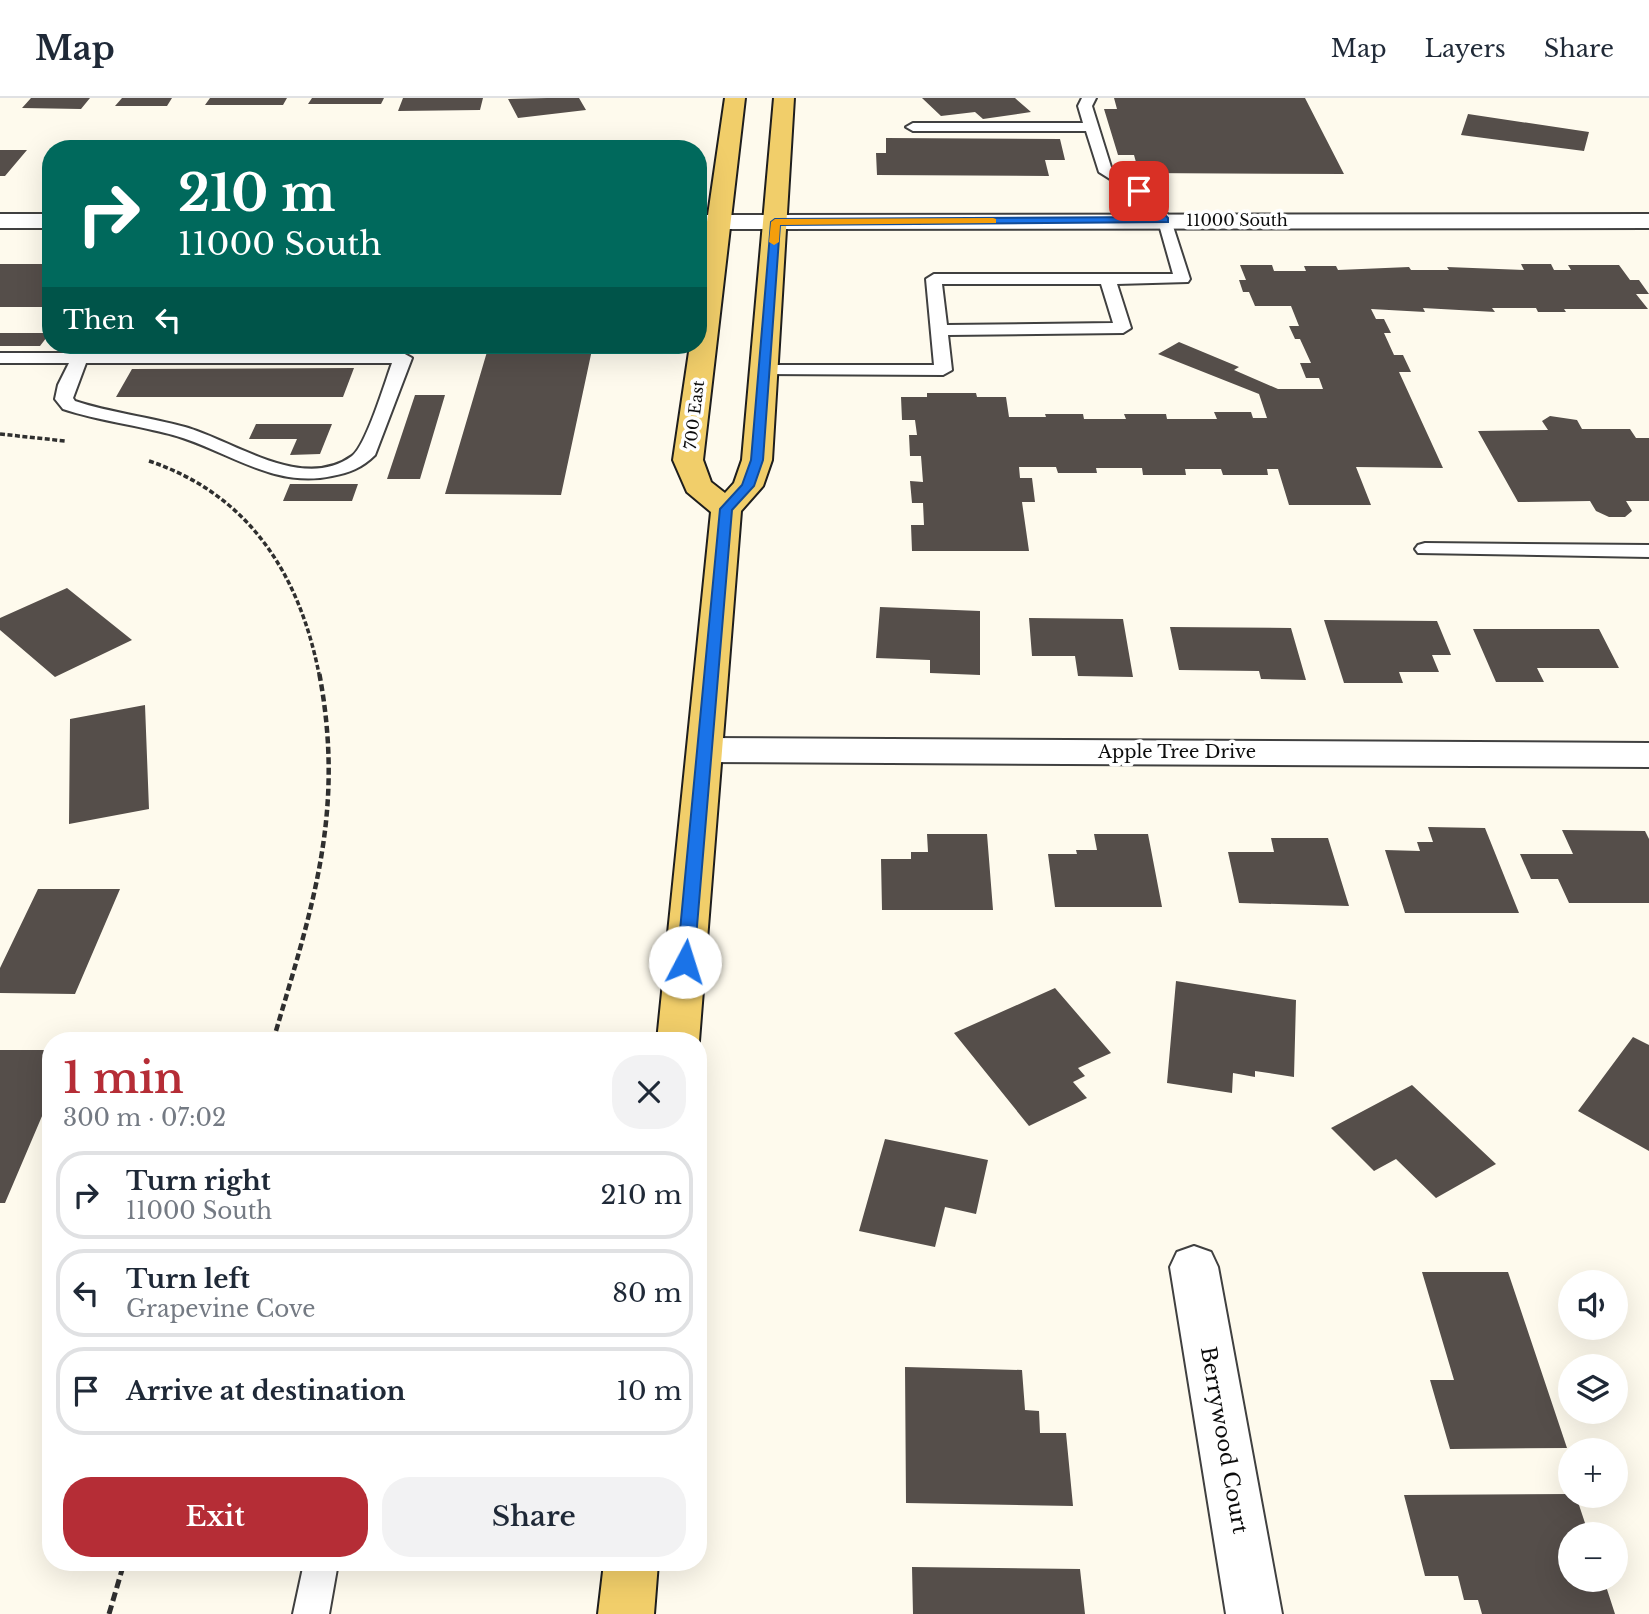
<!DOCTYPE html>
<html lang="en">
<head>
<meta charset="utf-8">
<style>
  body { margin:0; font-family:"Libre Baskerville",serif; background:#f2f2f3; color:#1f2937; height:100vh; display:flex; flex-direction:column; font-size:26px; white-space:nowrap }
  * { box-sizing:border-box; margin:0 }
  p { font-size:23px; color:#747a83 }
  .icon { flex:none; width:38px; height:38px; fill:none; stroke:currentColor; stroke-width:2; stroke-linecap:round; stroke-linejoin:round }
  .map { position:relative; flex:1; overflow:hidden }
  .sheet { position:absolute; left:42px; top:934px; width:665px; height:539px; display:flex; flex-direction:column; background:#fff; border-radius:28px; box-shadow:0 7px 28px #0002 }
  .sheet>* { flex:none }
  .guide { position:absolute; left:42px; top:42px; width:665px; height:214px; border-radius:28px; box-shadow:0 7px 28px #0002; background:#00695c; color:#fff; overflow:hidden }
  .tools { position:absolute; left:1558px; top:1172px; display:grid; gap:14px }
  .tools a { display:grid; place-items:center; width:70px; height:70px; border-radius:50%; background:#fff; box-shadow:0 7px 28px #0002; font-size:35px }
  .pin { position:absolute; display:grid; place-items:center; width:60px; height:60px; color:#fff; margin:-30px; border-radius:14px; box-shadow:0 4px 10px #0006 }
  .me { position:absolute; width:77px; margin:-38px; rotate:5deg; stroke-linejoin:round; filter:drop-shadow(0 0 5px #0008) }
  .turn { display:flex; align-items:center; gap:24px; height:147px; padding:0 21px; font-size:32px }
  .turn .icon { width:91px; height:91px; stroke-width:2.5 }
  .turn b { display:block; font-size:49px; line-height:60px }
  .then { display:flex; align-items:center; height:66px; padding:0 21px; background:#0003; gap:14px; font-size:26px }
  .round { display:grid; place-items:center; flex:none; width:74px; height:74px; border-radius:28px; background:#f2f2f3 }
  .head { display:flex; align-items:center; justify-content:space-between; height:119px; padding:0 21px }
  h1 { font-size:42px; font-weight:600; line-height:52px; color:#b52d36 }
  .cta { display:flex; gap:14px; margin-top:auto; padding:14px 21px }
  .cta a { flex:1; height:80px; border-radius:28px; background:#b52d36; color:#fff; font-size:28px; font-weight:600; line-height:80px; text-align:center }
  .cta a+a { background:#f2f2f3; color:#1f2937 }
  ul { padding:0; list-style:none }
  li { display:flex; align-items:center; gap:21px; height:88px; margin:0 14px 10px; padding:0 7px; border:4px solid #e0e1e3; border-radius:28px }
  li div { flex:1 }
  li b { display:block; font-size:26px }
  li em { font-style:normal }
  header { display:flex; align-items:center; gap:42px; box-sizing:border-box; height:98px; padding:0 35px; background:#fff; border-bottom:2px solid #e0e1e3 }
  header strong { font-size:33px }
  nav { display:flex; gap:38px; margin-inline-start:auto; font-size:24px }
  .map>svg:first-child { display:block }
</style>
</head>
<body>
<header>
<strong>Map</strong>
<nav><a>Map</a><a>Layers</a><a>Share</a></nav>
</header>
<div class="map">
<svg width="1649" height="1516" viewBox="0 0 1649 1516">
  <rect width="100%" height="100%" fill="#fefaed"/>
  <!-- building -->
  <path fill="#554e4a" d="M31 0H90L81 11 22 10Z
    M122 0H172L167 8H115Z
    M210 0H287L283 7H205Z
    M312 0H384L381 6H308Z
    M403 0H483L480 12 398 13Z
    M547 0H579L586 12 518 20 508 1Z
    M922 0H1015L1031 14 983 21 975 14 941 18Z
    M1114 0H1305L1344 76 1139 75 1134 57H1118L1104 11H1117Z
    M1468 16 1589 34 1584 53 1461 37Z
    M886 40 1060 41 1065 62H1045L1049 78 877 77 876 55H886Z
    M0 52H27L5 78H0Z
    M0 166H51V209H0Z
    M1521 166H1551L1554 172H1571L1568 167H1619L1630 182H1639L1649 196H1636L1648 211H1564L1566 214H1538L1536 210H1492L1495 214 1423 210 1425 214 1371 211 1376 221H1384L1391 235H1384L1394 257H1403L1411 274H1399L1443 370 1356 369 1371 407H1289L1278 371H1267L1268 377H1223L1221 371H1185L1186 377H1143L1142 370H1096L1097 375H1058L1056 369H1019L1020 380H1032L1035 404H1022L1029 453H912L911 427H924L923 405H912L910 383 923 384 921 358H910L909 337H917L915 322H902L901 299H927V295H976L977 299H1006L1009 319H1046L1045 316H1083L1084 321H1126L1124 316H1166L1167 321H1217L1214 314H1251L1253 320H1267L1259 296 1158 256 1179 244 1239 269 1234 272 1278 291H1323L1319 280H1306L1300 265H1311L1300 241H1295L1289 228H1299L1291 208H1255L1249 194H1243L1239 182H1246L1240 167H1272L1274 173H1306L1304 168H1336L1338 172 1409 169 1411 172H1449L1447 169 1524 172Z
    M0 235H50L40 248H0Z
    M489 247H593L561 397 445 396Z
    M354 270 343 299H116L132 271Z
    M415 297H445L420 381H387Z
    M1550 318 1577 322 1582 331H1630L1636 340H1649V403H1626L1632 413 1625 419H1609L1596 413 1590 403 1518 404 1478 333 1548 332 1542 323Z
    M256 326H332L320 356 290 357 297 341H249Z
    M290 386H358L352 403H283Z
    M67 490 132 542 55 579 0 532V520Z
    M880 509 980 513V577L930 575V562L876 560Z
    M1029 520 1123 521 1133 579 1078 578 1075 558H1032Z
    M1324 522 1437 523 1451 557H1432L1439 574H1399L1403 585H1344Z
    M1170 529 1291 530 1306 582 1261 581 1259 573 1179 572Z
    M1473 531H1599L1619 570H1537L1544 584H1496Z
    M145 607 149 711 69 726 70 621Z
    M1428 729 1485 730 1519 815H1405L1385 752 1420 753 1417 744H1433Z
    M1562 732 1645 733 1649 741V805H1569L1558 781H1531L1520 756H1573Z
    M927 736H987L993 812H882L881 761H911V754H928Z
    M1094 736H1148L1162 809H1055L1048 756H1077L1076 752H1097Z
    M1271 740H1328L1349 808 1239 805 1228 754H1274Z
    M38 791H120L75 896 0 895V870Z
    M1176 883 1296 902 1294 979 1255 973V979L1233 975 1232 995 1167 985Z
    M1055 890 1111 955 1078 970 1085 978 1073 984 1087 1000 1029 1028 954 935Z
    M1633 939 1649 947V1053L1578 1013Z
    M0 952H51V997L5 1105H0Z
    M1412 987 1496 1066 1436 1100 1396 1061 1374 1073 1331 1030Z
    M885 1041 988 1062 976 1116 945 1109 935 1149 859 1133Z
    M1422 1174H1508L1567 1350 1450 1351 1430 1282H1454Z
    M905 1269 1022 1272 1025 1312 1039 1313 1040 1335H1066L1073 1408 906 1405Z
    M1570 1396V1398H1576L1589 1437H1570V1482H1604L1615 1516H1482L1478 1502H1464L1458 1478H1425L1404 1397Z
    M912 1469 1080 1471 1085 1516H913Z"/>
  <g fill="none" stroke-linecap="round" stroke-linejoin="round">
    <!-- service casing -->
    <g stroke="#404040" stroke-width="4">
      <path id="service" d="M1082 0H1096L1092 8 1111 69 1144 90 1170 119 1190 181 1188 184 1117 186 1131 230 1123 235 948 237 952 272 943 277 759 276 756 272 765 267H934L926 181 934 176H1173L1158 123 1134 96 1099 74 1086 33H913L906 29 913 25H1083L1078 8ZM942 186H1101L1113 225 947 227Z
        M81 247H97L92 255H403L412 260 375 357C362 370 349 375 332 378 273 391 227 352 173 337 137 327 99 323 63 311L55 301 58 287 69 265H0V255H75ZM86 265H392C385 284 366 348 352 358 303 394 234 343 185 329 149 319 111 315 75 303L73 300Z
        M1425 445 1649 447V459L1418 455 1415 451 1418 447Z
        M304 1465H338L329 1516H293Z"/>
    </g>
    <!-- minor casing -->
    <g stroke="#404040" stroke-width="4">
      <path id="minor" d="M705 640 1649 645V669L705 664 692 660 687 652 692 644Z
        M1194 1148 1211 1154 1218 1169 1282 1516H1226L1170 1169 1177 1154Z"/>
    </g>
    <!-- tertiary casing -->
    <g stroke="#404040" stroke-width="4">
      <path id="tertiary" d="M0 116H51V130H0Z
        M1649 116V130L698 131V117Z"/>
    </g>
    <!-- primary casing -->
    <g stroke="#1e1e1e" stroke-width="4">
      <path id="primary" d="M725 0H745L703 362 711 384 725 395 734 385 742 362 774 0H794L772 362 763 388 741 413 699 943 698 945 657 943 711 414 687 394 673 362 690 247H698V186Z
        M604 1465H658L654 1516H598Z"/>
    </g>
    <!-- path-far2 -->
    <path stroke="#2f2f2f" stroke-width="3.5" stroke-dasharray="5 2.5" stroke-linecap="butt" d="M0 336 65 343
      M149 363C248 396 299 475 319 576"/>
    <!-- path-far1 -->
    <path stroke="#2f2f2f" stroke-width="4.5" stroke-dasharray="7 3.5" stroke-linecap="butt" d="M273 943C312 810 346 715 319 574"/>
    <!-- path -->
    <path stroke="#2f2f2f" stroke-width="5" stroke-dasharray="9 4.5" stroke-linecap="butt" d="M109 1516 124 1465"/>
    <!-- service -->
    <use href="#service" fill="#fff" fill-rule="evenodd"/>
    <!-- minor -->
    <use href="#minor" fill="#fff" fill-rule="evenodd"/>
    <!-- tertiary -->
    <use href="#tertiary" fill="#fff" fill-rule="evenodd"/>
    <!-- primary -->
    <use href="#primary" fill="#f1ce6a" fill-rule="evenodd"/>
  </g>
  <!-- route -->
  <path fill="#1a73e8" stroke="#114b97" stroke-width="2" d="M1139 90 1168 120V124L780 127 763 362 754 388 732 412 694 864 691 868H679L677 864 720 411 742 387 751 362 771 124 775 121 1157 119 1134 93Z"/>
  <!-- slow -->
  <path fill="#f59e0b" d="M993 120 996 121V125L780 127 779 144 774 147 769 144 771 124 775 121Z"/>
  <g text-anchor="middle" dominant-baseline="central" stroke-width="7" stroke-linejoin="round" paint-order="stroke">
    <!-- far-street labels -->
    <g font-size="16" fill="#0d0d0d" stroke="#fff">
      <text x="1237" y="122">11000 South</text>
      <text transform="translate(694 317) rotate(-83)">700 East</text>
    </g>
    <!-- street labels -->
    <g font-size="18" fill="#0d0d0d" stroke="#fff">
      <text x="1177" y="654">Apple Tree Drive</text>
    </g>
    <!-- near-street labels -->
    <g font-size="21" fill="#0d0d0d" stroke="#fff">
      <text transform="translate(1224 1342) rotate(80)">Berrywood Court</text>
    </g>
  </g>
</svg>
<div class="tools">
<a><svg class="icon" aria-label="sound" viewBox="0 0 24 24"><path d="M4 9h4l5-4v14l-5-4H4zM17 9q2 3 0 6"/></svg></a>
<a><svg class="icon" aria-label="layers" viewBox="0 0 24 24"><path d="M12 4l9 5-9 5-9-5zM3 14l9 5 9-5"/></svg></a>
<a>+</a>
<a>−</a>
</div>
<div class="pin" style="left:1139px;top:93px;background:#d93025"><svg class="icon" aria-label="arrive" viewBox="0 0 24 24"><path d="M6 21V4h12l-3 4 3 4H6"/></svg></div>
<svg class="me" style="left:685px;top:864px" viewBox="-20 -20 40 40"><circle r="19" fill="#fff"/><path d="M0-13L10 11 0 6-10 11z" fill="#1a73e8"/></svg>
<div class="guide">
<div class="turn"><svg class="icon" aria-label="right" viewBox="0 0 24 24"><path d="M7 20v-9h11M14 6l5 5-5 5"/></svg><div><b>210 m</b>11000 South</div></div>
<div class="then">Then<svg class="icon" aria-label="left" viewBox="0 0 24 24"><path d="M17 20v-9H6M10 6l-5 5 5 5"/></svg></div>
</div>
<section class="sheet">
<div class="head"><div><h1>1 min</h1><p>300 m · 07:02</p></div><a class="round"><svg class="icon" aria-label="close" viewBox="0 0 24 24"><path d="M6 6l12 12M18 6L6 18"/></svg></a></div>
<ul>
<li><svg class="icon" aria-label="right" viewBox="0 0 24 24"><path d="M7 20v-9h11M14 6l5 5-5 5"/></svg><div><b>Turn right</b><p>11000 South</p></div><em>210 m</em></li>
<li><svg class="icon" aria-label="left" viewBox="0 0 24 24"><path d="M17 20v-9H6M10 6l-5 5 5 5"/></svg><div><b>Turn left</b><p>Grapevine Cove</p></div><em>80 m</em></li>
<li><svg class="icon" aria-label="arrive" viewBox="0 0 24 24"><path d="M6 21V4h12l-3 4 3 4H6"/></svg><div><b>Arrive at destination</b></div><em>10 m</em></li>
</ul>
<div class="cta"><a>Exit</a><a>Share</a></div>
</section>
</div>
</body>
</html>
